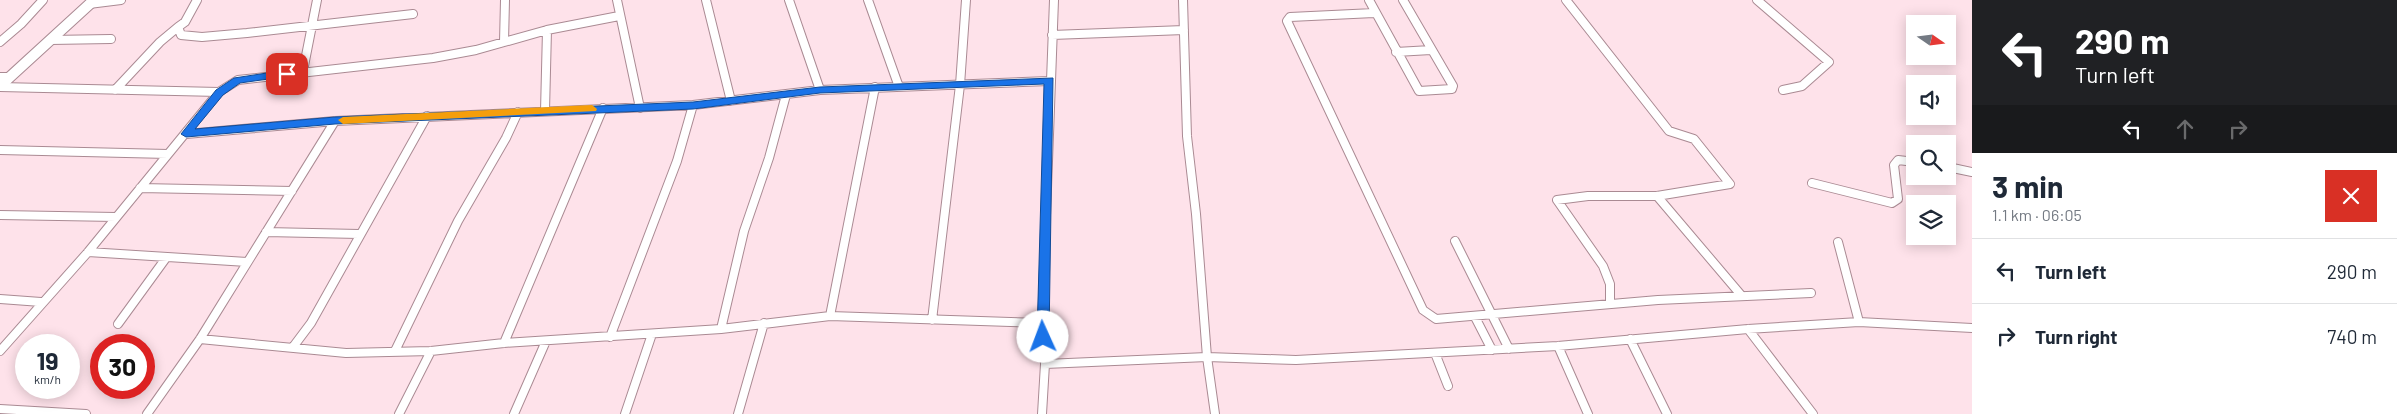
<!DOCTYPE html>
<html lang="en">
<head>
<meta charset="utf-8">
<style>
  body { margin:0; font-family:Barlow,sans-serif; background:#f6f6f7; color:#1f2937; height:100vh; display:flex; flex-direction:column; font-size:19px; white-space:nowrap }
  * { box-sizing:border-box; margin:0 }
  p { font-size:16px; color:#747a83 }
  .icon { flex:none; width:28px; height:28px; fill:none; stroke:currentColor; stroke-width:2; stroke-linecap:round; stroke-linejoin:round }
  .map { position:relative; flex:1; overflow:hidden }
  .side { display:flex; flex-direction:column; background:#fff; width:425px }
  .side>* { flex:none }
  .hud { background:#202124; color:#fff; overflow:hidden }
  .needle { width:32px; rotate:104deg }
  .fabs { position:absolute; left:1906px; top:15px; display:grid; gap:10px }
  .fabs a { display:grid; place-items:center; width:50px; height:50px; border-radius:0px; background:#fff; box-shadow:0 2px 12px #0003; font-size:25px }
  .speed { position:absolute; left:15px; top:334px; display:flex; gap:10px; font-size:25px; font-weight:700; text-align:center }
  .speed>* { display:grid; place-content:center; width:65px; height:65px; border-radius:50%; background:#fff; box-shadow:0 2px 12px #0003; line-height:1 }
  .speed small { font-size:12px; font-weight:400 }
  .speed .limit { border:8px solid #d22; background:#fff; color:#111 }
  .pin { position:absolute; display:grid; place-items:center; width:42px; height:42px; color:#fff; margin:-21px; border-radius:10px; box-shadow:0 2px 8px #0006 }
  .me { position:absolute; width:55px; margin:-28px; rotate:358deg; stroke-linejoin:round; filter:drop-shadow(0 0 4px #0008) }
  .turn { display:flex; align-items:center; gap:18px; height:105px; padding:0 20px; font-size:22px }
  .turn .icon { width:65px; height:65px; stroke-width:2.5 }
  .turn b { display:block; font-size:35px; line-height:42px }
  .lanes { display:flex; align-items:center; height:48px; padding:0 20px; background:#0003; justify-content:center; gap:25px; direction:ltr }
  .lanes .off { opacity:.35 }
  .round { display:grid; place-items:center; flex:none; width:52px; height:52px; border-radius:0px; background:#f6f6f7 }
  .overview { display:flex; align-items:center; justify-content:space-between; height:85px; padding:0 20px }
  h1 { font-size:30px; font-weight:700; line-height:38px }
  ul { padding:0; list-style:none }
  li { display:flex; align-items:center; gap:15px; height:65px; padding:0 20px; border-top:1px solid #e0e1e3 }
  li div { flex:1 }
  li b { display:block; font-size:19px }
  li em { font-style:normal }
  main { display:flex; flex:1; min-height:0 }
  .map>svg:first-child { display:block }
</style>
</head>
<body>
<main>
<div class="map">
<svg width="1972" height="414" viewBox="0 0 1972 414">
  <rect width="100%" height="100%" fill="#fee2ea"/>
  <g fill="none" stroke-linecap="round" stroke-linejoin="round">
    <!-- minor casing -->
    <g stroke="#aa8a93" stroke-width="10">
      <path id="minor" d="M197 0 185 22 178 27 181 35 202 37 247 33 413 14
        M617 0 640 108
        M706 0 731 101
        M789 0 820 90
        M868 0 899 87
        M1183 0 1187 136 1196 214 1207 357 1215 414
        M1369 0 1419 91 1452 89 1453 86 1403 0
        M1566 0 1669 131 1694 139 1730 184 1657 196H1588L1557 200 1603 266 1610 284V303
        M1757 0 1829 62 1802 86 1783 90
        M89 4 121 0
        M1374 13 1290 17 1287 21 1423 310 1436 319 1658 300 1811 293
        M1052 35 1184 30
        M50 40 111 39
        M0 42 21 24 43 0
        M504 42 505 0
        M1396 52 1431 50
        M303 71 317 0
        M0 77H10
        M0 87 219 92
        M115 90 160 42 178 27
        M545 111 547 30
        M186 134 335 121 693 105 820 90 1049 81
        M0 150 168 154
        M1948 167 1972 172
        M1812 183 1892 203 1898 199 1894 165 1898 160 1915 162
        M140 188 292 191
        M1657 196 1741 295
        M0 215 116 217
        M266 232 359 234
        M1455 241 1509 349
        M1838 242 1859 322
        M88 252 247 262
        M0 299 41 302
        M830 316 875 87
        M1475 317 1492 350
        M932 320 960 85 966 0
        M118 324 166 258
        M721 329 744 231 769 158 786 95
        M1748 329 1813 414
        M610 337 677 161 693 105
        M200 339 346 353 431 351 504 343 721 329 830 316 1042 323
        M1630 339 1667 414
        M504 343 603 108
        M1558 346 1588 414
        M293 347 311 323 427 116
        M0 351 88 252 219 92 238 80 433 58 476 50 547 30 619 16
        M395 351 458 221 506 138 518 112
        M1435 353 1448 386
        M1045 364 1207 357 1296 360 1558 346 1748 329 1859 322 1972 328
        M0 409 86 414
        M147 414 200 339 335 121
        M399 414 431 351
        M514 414 546 341
        M625 414 652 334
        M738 414 764 323
        M1042 414 1045 364 1042 323 1054 0"/>
    </g>
    <!-- tertiary casing -->
    <g stroke="#aa8a93" stroke-width="12">
      <path id="tertiary" d="M0 86 94 0"/>
    </g>
    <!-- minor -->
    <use href="#minor" stroke="#fff" stroke-width="8"/>
    <!-- tertiary -->
    <use href="#tertiary" stroke="#fff" stroke-width="10"/>
  </g>
  <!-- route -->
  <path fill="#1a73e8" stroke="#114b97" d="M287 70 290 71V76L240 83 223 95 195 129 335 117 693 102 820 87 1053 78 1049 337 1043 342 1037 337 1044 84 820 93 693 109 335 124 186 137 181 134 216 90 234 78Z"/>
  <!-- slow -->
  <path fill="#f59e0b" d="M592 105 597 109 596 111 343 124 338 120 343 117Z"/>
</svg>
<div class="fabs">
<a><svg class="needle" viewBox="-14 -14 28 28"><path d="M0-13l5 13h-10z" fill="#e53935"/><path d="M0 13l5-13h-10z" fill="#747a83"/></svg></a>
<a><svg class="icon" aria-label="sound" viewBox="0 0 24 24"><path d="M4 9h4l5-4v14l-5-4H4zM17 9q2 3 0 6"/></svg></a>
<a><svg class="icon" aria-label="search" viewBox="0 0 24 24"><circle cx="10" cy="10" r="6"/><path d="M15 15l6 6"/></svg></a>
<a><svg class="icon" aria-label="layers" viewBox="0 0 24 24"><path d="M12 4l9 5-9 5-9-5zM3 14l9 5 9-5"/></svg></a>
</div>
<div class="speed"><div>19<small>km/h</small></div><div class="limit">30</div></div>
<div class="pin" style="left:287px;top:74px;background:#d93025"><svg class="icon" aria-label="arrive" viewBox="0 0 24 24"><path d="M6 21V4h12l-3 4 3 4H6"/></svg></div>
<svg class="me" style="left:1043px;top:337px" viewBox="-20 -20 40 40"><circle r="19" fill="#fff"/><path d="M0-13L10 11 0 6-10 11z" fill="#1a73e8"/></svg>
</div>
<section class="side">
<div class="hud">
<div class="turn"><svg class="icon" aria-label="left" viewBox="0 0 24 24"><path d="M17 20v-9H6M10 6l-5 5 5 5"/></svg><div><b>290 m</b>Turn left</div></div>
<div class="lanes"><svg class="icon" aria-label="left" viewBox="0 0 24 24"><path d="M17 20v-9H6M10 6l-5 5 5 5"/></svg><svg class="icon off" aria-label="ahead" viewBox="0 0 24 24"><path d="M12 20V5M6 11l6-6 6 6"/></svg><svg class="icon off" aria-label="right" viewBox="0 0 24 24"><path d="M7 20v-9h11M14 6l5 5-5 5"/></svg></div>
</div>
<div class="overview"><div><h1>3 min</h1><p>1.1 km · 06:05</p></div><a class="round" style="background:#d93025;color:#fff"><svg class="icon" aria-label="close" viewBox="0 0 24 24"><path d="M6 6l12 12M18 6L6 18"/></svg></a></div>
<ul>
<li><svg class="icon" aria-label="left" viewBox="0 0 24 24"><path d="M17 20v-9H6M10 6l-5 5 5 5"/></svg><div><b>Turn left</b></div><em>290 m</em></li>
<li><svg class="icon" aria-label="right" viewBox="0 0 24 24"><path d="M7 20v-9h11M14 6l5 5-5 5"/></svg><div><b>Turn right</b></div><em>740 m</em></li>
</ul>
</section>
</main>
</body>
</html>
